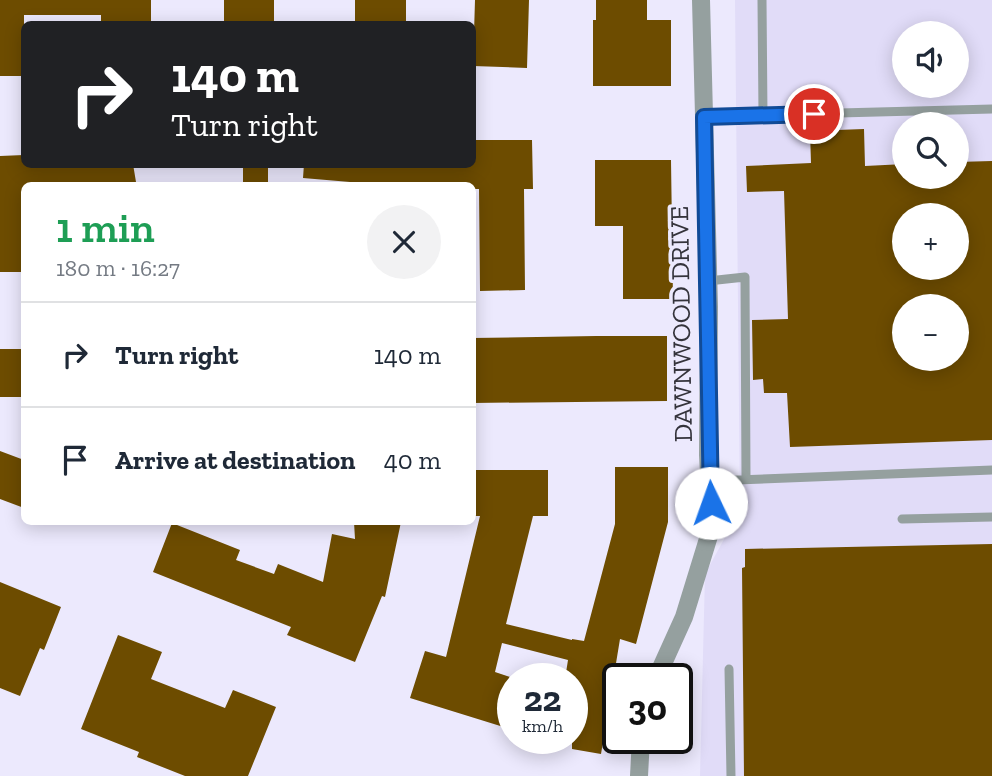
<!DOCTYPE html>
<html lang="en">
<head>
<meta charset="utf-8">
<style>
  body { margin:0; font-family:"Zilla Slab",serif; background:#f2f2f3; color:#1f2937; height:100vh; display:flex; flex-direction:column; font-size:26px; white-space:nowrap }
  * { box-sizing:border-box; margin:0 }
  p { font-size:23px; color:#747a83 }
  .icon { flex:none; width:38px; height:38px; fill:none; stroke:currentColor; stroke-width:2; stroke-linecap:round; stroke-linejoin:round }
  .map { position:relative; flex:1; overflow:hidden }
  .details { position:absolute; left:21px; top:182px; width:455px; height:343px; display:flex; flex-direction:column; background:#fff; border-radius:10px; box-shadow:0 4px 18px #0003 }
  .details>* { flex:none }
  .top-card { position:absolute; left:21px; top:21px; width:455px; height:147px; border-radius:10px; box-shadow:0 4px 18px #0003; background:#202124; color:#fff; overflow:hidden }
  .fabs { position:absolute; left:892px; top:21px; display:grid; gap:14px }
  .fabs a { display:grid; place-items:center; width:77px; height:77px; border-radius:50%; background:#fff; box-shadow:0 4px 18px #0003; font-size:35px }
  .speed { position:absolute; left:497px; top:663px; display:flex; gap:14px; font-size:35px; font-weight:700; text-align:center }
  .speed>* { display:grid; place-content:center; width:91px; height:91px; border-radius:50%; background:#fff; box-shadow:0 4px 18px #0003; line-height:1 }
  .speed small { font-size:18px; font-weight:400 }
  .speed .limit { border:4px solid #111; border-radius:10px; background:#fff; color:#111 }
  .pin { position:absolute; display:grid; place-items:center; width:60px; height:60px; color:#fff; margin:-30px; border:4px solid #fff; border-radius:50%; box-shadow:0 2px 7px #0007 }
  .me { position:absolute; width:77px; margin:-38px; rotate:357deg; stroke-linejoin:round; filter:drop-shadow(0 0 5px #0008) }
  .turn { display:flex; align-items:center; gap:24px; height:147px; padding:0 35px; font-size:32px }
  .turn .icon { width:91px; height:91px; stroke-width:2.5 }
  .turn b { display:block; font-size:49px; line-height:60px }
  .round { display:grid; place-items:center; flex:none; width:74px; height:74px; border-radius:37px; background:#f2f2f3 }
  .summary { display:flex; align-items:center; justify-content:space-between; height:119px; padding:0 35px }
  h1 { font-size:42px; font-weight:600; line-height:52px; color:#1e9e55 }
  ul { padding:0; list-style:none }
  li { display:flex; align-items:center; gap:21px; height:105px; padding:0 35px; border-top:2px solid #e0e1e3 }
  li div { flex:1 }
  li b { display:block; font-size:26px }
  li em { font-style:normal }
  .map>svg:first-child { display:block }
</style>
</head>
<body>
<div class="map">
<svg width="992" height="776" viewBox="0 0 992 776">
  <rect width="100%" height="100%" fill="#ece9fd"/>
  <!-- built -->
  <path fill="#e1dcf8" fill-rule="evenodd" d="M735 0H992V776H700L705 574 740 510ZM905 33H957V86H905ZM905 124H957V177H905ZM905 215H957V268H905ZM905 306H957V359H905Z"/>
  <!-- building -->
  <path fill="#6d4c00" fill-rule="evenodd" d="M0 0H151V24H101V15H24V76H0Z
    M224 0H274V24H224Z
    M355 0H406V24H355Z
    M475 0H529L527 68 473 66Z
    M596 0H647V20H671V86H593V20H596Z
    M864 129 865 166 905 164V177H957V162L992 161V440L790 447 787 393H764L763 379 753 380 752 320 788 319 784 191 747 192 746 166 811 163 810 131ZM905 215H957V268H905ZM905 306H957V359H905Z
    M472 140H532L533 189H524L525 290 480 291 479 189H472V186H397L303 178 304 164H472Z
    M24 155V164H133L136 182 116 186H24V272H0V156Z
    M595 160H671L673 299H623V226H595Z
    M243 164H268V184H243Z
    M596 336H667V401L472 403V338Z
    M0 349H24V397H0Z
    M0 451 24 460V508L0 499Z
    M615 467H668V522L636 644 620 639 601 754 572 749V679H565L568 660 502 643 495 672 513 678V730L410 698 425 651 446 657 480 516H472V470H548V516H533L506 624 572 640V639L584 641 615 524Z
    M354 522H401L385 597 382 596 355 662 287 635 291 627 153 572 172 523 240 550 236 560 274 574 278 564 323 582 332 534 355 539Z
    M992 544V776H744L742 568 745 567V549Z
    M0 582 61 607 44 650 40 648 20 696 0 688Z
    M118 635 162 652 151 679 225 708 233 690 276 707 248 776H185L137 757 139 752 81 729Z"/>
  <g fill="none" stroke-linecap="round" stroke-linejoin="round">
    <!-- service -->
    <path stroke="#95a09f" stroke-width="9" d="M763 115 992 109
      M704 117 763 115 762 0
      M708 281 745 277 746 479
      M710 481 992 470
      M902 519 992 517
      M729 669 731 776"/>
    <!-- minor -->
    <path stroke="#95a09f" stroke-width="18" d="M656 679 684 617 712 526 708 455 709 307 701 0
      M639 776 641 738"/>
  </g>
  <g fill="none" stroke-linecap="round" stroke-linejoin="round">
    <!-- route casing -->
    <g stroke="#114b97" stroke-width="18">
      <path id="route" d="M711 503 704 117 814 114"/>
    </g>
    <!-- route -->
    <use href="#route" stroke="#1a73e8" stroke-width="12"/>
  </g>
  <g text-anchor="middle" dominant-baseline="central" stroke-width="7" stroke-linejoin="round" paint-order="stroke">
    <!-- street labels -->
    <g font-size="26" fill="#34333b" stroke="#ece9fd">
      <text transform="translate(681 324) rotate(-91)">DAWNWOOD DRIVE</text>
    </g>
  </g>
</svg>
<div class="fabs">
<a><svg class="icon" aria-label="sound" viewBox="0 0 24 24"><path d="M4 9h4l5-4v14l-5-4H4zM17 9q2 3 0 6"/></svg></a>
<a><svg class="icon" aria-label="search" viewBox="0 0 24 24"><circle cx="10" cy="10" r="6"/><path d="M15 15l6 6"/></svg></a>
<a>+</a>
<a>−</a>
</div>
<div class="speed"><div>22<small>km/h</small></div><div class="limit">30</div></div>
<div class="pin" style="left:814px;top:114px;background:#d93025"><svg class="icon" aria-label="arrive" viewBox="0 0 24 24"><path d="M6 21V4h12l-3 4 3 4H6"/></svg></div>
<svg class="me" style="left:711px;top:503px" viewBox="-20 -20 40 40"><circle r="19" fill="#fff"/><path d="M0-13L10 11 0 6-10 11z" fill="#1a73e8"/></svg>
<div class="top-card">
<div class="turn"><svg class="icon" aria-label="right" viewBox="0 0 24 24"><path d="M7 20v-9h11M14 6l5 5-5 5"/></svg><div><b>140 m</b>Turn right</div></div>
</div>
<section class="details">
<div class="summary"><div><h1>1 min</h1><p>180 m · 16:27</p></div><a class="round"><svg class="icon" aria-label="close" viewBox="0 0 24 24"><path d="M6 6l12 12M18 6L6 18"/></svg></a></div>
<ul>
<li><svg class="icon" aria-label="right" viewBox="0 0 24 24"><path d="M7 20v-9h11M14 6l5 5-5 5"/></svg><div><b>Turn right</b></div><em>140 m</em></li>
<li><svg class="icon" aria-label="arrive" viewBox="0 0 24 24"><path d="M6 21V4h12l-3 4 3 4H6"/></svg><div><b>Arrive at destination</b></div><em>40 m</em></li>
</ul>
</section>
</div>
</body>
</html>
